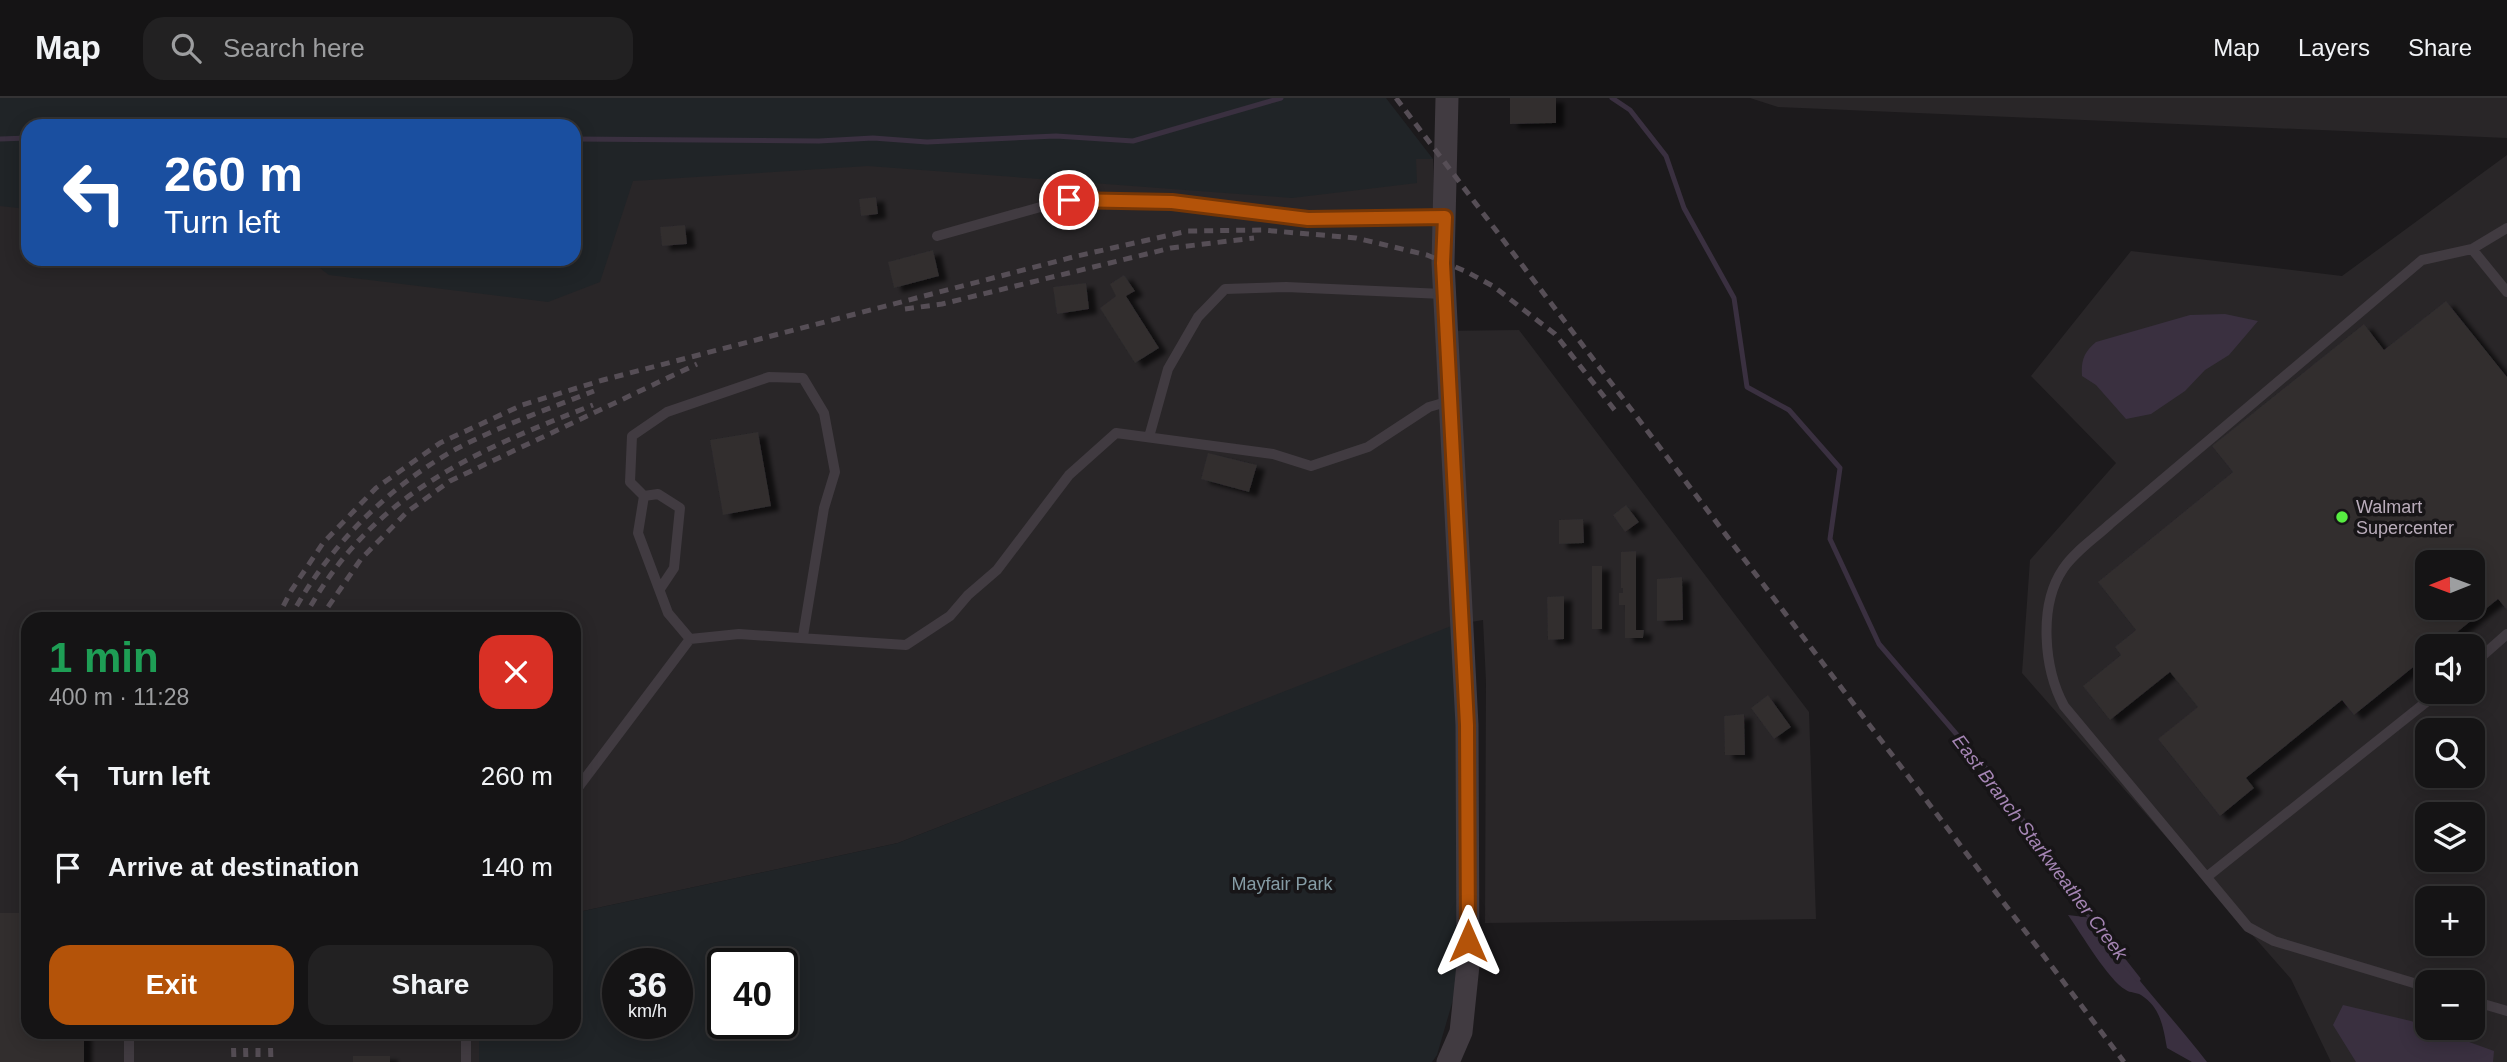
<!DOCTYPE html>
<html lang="en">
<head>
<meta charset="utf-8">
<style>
  body { margin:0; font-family:Helvetica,sans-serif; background:#222122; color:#f1f3f6; height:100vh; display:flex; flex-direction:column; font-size:26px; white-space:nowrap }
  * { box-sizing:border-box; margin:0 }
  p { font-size:23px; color:#9d9ea0 }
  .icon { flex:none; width:38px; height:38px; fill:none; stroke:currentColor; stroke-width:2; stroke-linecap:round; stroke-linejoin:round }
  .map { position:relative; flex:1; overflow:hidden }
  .details { position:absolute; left:21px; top:514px; width:560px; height:427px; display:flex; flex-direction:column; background:#151415; border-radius:21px; box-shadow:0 4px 18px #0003,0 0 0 2px #343334 }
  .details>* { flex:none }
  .top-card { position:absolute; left:21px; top:21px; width:560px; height:147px; border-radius:21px; box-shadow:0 4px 18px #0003,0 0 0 2px #343334; background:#1a4fa0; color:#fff; overflow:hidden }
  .needle { width:46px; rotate:269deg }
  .buttons { position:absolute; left:2415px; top:452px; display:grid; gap:14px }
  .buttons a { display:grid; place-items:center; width:70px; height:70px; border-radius:14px; background:#151415; box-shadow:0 4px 18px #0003,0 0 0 2px #343334; font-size:35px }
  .speed { position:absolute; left:602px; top:850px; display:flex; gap:14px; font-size:35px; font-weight:700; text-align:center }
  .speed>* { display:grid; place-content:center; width:91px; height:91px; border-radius:50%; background:#151415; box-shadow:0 4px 18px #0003,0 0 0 2px #343334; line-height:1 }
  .speed small { font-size:18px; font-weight:400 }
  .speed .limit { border:4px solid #111; border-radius:10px; background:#fff; color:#111 }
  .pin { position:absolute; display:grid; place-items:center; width:60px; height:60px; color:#fff; margin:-30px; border:4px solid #fff; border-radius:50%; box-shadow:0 2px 7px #0007 }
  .me { position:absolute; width:77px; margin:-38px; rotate:0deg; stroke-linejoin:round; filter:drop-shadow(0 0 5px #0008) }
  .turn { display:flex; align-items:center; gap:24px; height:147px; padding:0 28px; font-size:32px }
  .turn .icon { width:91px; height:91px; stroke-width:2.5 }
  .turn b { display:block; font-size:49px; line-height:60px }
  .round { display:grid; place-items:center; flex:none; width:74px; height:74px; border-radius:21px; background:#222122 }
  .overview { display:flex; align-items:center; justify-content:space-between; height:119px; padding:0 28px }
  h1 { font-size:42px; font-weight:600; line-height:52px; color:#1e9e55 }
  .cta { display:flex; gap:14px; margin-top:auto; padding:14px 28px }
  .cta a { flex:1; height:80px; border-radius:21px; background:#b45309; color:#fff; font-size:28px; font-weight:600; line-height:80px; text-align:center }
  .cta a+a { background:#222122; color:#f1f3f6 }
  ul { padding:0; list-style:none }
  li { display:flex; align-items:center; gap:21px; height:91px; padding:0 28px }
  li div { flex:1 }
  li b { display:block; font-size:26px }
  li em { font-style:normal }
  header { display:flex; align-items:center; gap:42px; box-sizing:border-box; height:98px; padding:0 35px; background:#151415; border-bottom:2px solid #343334 }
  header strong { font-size:33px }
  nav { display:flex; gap:38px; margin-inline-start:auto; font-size:24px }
  .search { width:490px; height:63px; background:#222122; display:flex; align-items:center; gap:18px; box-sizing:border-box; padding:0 24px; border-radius:21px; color:#9d9ea0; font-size:26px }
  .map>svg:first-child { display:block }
</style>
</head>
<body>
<header>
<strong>Map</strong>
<div class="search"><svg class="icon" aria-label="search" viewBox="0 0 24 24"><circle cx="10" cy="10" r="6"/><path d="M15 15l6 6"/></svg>Search here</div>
<nav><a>Map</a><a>Layers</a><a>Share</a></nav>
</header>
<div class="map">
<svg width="2507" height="964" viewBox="0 0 2507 964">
  <defs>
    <filter id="shadow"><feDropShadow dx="8" dy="4.5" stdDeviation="2" flood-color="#0009"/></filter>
  </defs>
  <rect width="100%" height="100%" fill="#1c1a1c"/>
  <!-- built -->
  <path fill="#292628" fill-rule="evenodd" d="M1750 0H2507V40L1778 9Z
    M0 57H28V161H574V59L1433 61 1437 233 1519 232 1809 614 1816 821 1485 825 1486 584 1483 522 1459 526 898 745 574 815V522H28V934L479 935V964H0Z
    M2507 57V964H2331L2291 881 2022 575 2030 462 2116 365 2031 278 2131 153 2342 178ZM2427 464H2473V509H2427ZM2427 548H2473V593H2427ZM2427 632H2473V677H2427ZM2427 716H2473V761H2427ZM2427 800H2473V845H2427ZM2427 884H2473V929H2427Z"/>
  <!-- green -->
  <path fill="#202427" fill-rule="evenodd" d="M0 0H1386L1433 61H1416L1417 85 1292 100 868 68 633 83 600 184 548 204 329 177 308 161H574V28H28V111L0 108Z
    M1459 525 1458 850 1455 895 1437 957 1432 964H479V935L574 934V815L898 745ZM618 866H677V926H618ZM723 866H782V926H723Z"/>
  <!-- water -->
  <path fill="#3a3040" d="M2225 216 2258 223 2229 257 2205 272 2185 293 2151 316 2126 321 2096 287 2082 278C2081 262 2084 254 2096 244L2190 217Z
    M2068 817 2093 820C2126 871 2169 915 2207 964H2192L2167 950C2163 929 2161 910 2141 897 2136 894 2130 895 2126 892 2108 882 2081 835 2068 817Z
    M2343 907 2411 923 2494 953 2493 964H2356L2333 927Z"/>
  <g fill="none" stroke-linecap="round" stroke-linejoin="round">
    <!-- stream -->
    <path stroke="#3a3040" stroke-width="5" d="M1612 0 1630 12 1666 58 1684 110 1734 200 1747 289 1789 312 1840 370 1830 441 1879 546 1989 674 2093 823
      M0 41 28 40
      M574 41 819 43 873 40 927 44 1056 38 1133 43 1281 0
      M2105 839 2138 881"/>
  </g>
  <!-- building -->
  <path fill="#302d2f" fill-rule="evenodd" filter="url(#shadow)" d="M1510 0H1556V25L1510 26Z
    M876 99 878 116 861 118 859 101Z
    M685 127 687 146 662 148 660 129Z
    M933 152 939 178 894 190 888 164Z
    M1124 177 1135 193 1126 198 1159 250 1135 265 1100 210 1116 198 1110 186Z
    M1086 185 1089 211 1057 216 1053 189Z
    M2446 203 2507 279V512L2498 501 2440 548H2427V558L2354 617 2342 602 2246 680 2254 690 2220 718 2158 641 2198 609 2170 574 2110 622 2083 588 2121 557 2115 549 2136 532 2098 484 2233 374 2212 348 2364 226 2384 252ZM2427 464H2473V509H2427Z
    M758 334 771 408 723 417 710 342Z
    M1208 355 1257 367 1249 394 1201 381Z
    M1626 407 1639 424 1625 434 1613 417Z
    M1583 421 1584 445 1559 446V422Z
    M1636 453V532H1644L1643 540H1625V507H1619V495H1623V490H1621V454Z
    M1592 468H1602V531H1592Z
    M1682 479 1683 522 1657 523V481Z
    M1564 498V541L1548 542 1547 499Z
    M1768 597 1791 629 1774 641 1751 610Z
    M1744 616 1745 657H1725L1724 618Z
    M0 815H28V934H84V964H0Z
    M353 958H390V964H353Z"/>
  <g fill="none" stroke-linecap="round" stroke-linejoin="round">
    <!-- service -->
    <path stroke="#413b41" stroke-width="10" d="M937 138 1069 101 1172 104 1308 121 1444 119
      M2472 151 2507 194
      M1149 339 1168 271 1198 219 1225 191 1286 189 1443 196
      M644 398 630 384 632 338 667 314 769 279 803 280 824 315 835 374 824 410 803 538
      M660 491 674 470 680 410 658 396 644 398 638 435 668 515 690 541
      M2473 566 2507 536
      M574 695 690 541 739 536 906 547 950 518 968 497 997 472 1069 377 1116 335 1273 356 1311 368 1368 349 1429 309 1450 303
      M2208 778 2440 593
      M2427 889 2274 843 2248 829 2064 608C2044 571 2038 508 2063 471 2074 454 2095 440 2110 426L2422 162 2472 151 2507 130
      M2473 903 2507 913
      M129 934V964
      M466 934V964"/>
    <!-- tertiary -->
    <path stroke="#413b41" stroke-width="23" d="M1447 0 1443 165 1467 627 1468 867 1461 934 1448 964"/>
    <!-- rail -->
    <path stroke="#564e56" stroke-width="5" stroke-dasharray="9 7" stroke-linecap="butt" d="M1396 0 2124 964
      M905 211 942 206 1171 150 1254 140
      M276 522 291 493 323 445 376 390 440 345 522 307 603 282 1077 158 1188 133 1262 132 1356 140 1427 157 1465 173 1493 188 1555 236 1617 315
      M289 522C326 451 386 390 456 351 500 328 548 311 594 293
      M303 522C368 398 470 355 593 307
      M319 522 361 461 407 414 450 383 697 266
      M233 934 234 964
      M245 934 246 964
      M258 934V964
      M270 934 271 964"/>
  </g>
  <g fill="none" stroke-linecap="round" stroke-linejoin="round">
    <!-- route casing -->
    <g stroke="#753606" stroke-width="18">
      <path id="route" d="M1069 102 1172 104 1308 121 1445 119 1443 165 1467 627 1468 843"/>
    </g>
    <!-- route -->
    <use href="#route" stroke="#b45309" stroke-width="12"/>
  </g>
  <!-- markers -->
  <circle fill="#57ed41" stroke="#171517" stroke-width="2.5" cx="2342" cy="419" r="7"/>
  <g text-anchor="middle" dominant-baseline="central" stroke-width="7" stroke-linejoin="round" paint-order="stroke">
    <!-- poi labels -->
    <g font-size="18" fill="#baadbb" stroke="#171517" text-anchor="start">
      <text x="2356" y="409">Walmart<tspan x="2356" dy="21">Supercenter</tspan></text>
    </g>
    <!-- park labels -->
    <g font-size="18" fill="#859ca5" stroke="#171517">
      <text x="1282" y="786">Mayfair Park</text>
    </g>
    <!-- water labels -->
    <g font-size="19" font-style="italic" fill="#a585b4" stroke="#171517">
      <text transform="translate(2040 749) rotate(53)">East Branch Starkweather Creek</text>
    </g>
  </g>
</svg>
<div class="buttons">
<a><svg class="needle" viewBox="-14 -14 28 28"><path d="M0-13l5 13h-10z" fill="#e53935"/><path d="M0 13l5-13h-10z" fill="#9d9ea0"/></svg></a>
<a><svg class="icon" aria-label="sound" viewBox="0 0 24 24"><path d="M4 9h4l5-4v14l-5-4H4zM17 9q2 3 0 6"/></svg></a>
<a><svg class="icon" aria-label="search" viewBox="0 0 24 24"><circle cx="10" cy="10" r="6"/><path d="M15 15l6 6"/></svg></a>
<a><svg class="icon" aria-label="layers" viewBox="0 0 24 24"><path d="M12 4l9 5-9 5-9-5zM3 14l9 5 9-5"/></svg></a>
<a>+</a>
<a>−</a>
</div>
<div class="speed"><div>36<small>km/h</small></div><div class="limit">40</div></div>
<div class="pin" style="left:1069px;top:102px;background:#d93025"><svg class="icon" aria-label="arrive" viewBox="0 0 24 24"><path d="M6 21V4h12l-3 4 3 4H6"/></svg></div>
<svg class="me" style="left:1468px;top:843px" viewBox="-20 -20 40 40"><path d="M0-17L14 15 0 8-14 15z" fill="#b45309" stroke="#fff" stroke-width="4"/></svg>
<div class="top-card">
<div class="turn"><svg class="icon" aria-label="left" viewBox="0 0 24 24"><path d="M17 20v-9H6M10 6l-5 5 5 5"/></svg><div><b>260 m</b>Turn left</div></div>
</div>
<section class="details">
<div class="overview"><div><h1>1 min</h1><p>400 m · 11:28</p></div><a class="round" style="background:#d93025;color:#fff"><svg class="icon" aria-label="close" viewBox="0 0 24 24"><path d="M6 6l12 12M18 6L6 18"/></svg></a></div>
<ul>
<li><svg class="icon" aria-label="left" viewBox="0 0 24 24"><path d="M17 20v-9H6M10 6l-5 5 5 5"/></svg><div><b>Turn left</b></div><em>260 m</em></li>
<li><svg class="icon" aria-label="arrive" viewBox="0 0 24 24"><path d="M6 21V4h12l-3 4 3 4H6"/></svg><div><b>Arrive at destination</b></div><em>140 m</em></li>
</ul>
<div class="cta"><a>Exit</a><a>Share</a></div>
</section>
</div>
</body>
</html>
